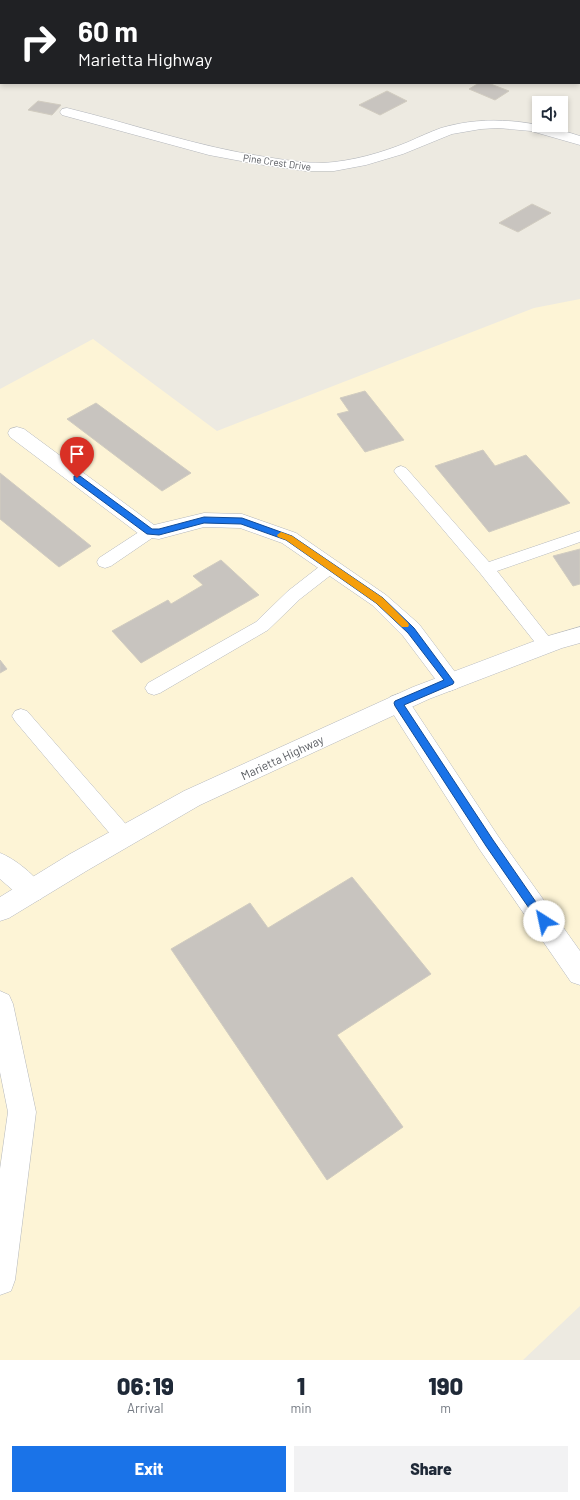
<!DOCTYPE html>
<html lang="en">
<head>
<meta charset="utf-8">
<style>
  body { margin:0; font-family:Barlow,sans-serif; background:#f2f2f3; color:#1f2937; height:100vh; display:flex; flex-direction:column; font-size:15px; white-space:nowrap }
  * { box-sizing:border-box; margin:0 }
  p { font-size:13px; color:#747a83 }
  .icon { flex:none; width:22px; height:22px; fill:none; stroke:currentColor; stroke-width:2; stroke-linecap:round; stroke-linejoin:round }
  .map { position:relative; height:1360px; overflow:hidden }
  .side { display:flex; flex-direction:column; background:#fff; flex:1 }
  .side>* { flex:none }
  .guide { position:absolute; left:0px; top:0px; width:580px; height:84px; box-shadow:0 2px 6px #0003; background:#202124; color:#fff; overflow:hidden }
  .controls { position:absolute; left:532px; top:96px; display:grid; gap:8px }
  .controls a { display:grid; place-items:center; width:36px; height:36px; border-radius:0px; background:#fff; box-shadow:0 2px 6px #0003; font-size:20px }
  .pin { position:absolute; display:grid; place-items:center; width:34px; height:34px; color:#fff; margin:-41px -17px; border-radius:50% 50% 50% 0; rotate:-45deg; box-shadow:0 0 4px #0007 }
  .pin .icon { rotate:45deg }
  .me { position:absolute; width:44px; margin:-22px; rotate:325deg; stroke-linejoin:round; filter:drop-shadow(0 0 3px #0008) }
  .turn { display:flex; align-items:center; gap:14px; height:84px; padding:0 12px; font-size:18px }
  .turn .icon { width:52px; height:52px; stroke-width:2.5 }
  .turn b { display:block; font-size:28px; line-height:34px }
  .eta { display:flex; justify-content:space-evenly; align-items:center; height:68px; text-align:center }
  .eta b { font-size:24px; font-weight:800; line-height:28px }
  .primary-button { display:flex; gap:8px; margin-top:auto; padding:8px 12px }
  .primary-button a { flex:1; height:46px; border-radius:0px; background:#1a73e8; color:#fff; font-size:16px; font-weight:800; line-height:46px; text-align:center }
  .primary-button a+a { background:#f2f2f3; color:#1f2937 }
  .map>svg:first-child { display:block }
</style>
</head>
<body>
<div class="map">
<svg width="580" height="1360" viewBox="0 0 580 1360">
  <rect width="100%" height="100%" fill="#edeae1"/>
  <!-- commercial -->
  <path fill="#fdf4d6" d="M580 299V1306L523 1360H0V389L93 339 217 431 534 308Z"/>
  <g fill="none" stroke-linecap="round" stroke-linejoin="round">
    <!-- stream -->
    <path fill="#a1d3fd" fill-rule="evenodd" d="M302 0H311L301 1Z
      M0 37H1V41H0Z"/>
  </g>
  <!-- building -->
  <path fill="#c8c4bf" stroke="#d1ccc0" d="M479 83H488L509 91 495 100 469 89Z
    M387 91 407 101 380 115 359 105Z
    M38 101 61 105 52 115 28 110Z
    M532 204 551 213 518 232 499 223Z
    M365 391 404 440 365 452 337 414 349 411 340 398Z
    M96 403 191 473 162 491 67 419Z
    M483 450 495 466 526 455 570 503 489 532 435 466Z
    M0 473 91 546 59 567 0 519Z
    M580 549V584L573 586 553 556Z
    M221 560 259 595 141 663 112 631 168 600 171 604 203 585 193 576Z
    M0 660 7 669 0 673Z
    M352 877 431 974 337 1035 403 1127 327 1180 171 949 250 903 268 928Z"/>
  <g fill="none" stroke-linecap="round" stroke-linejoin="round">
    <!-- service casing -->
    <g stroke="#b4b7bc" stroke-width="1">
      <path id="service" d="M401 466 406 468 489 562 580 531V542L497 571 553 642 555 646 553 650 547 652 541 650 480 573 396 474 394 471 396 468Z
        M150 527 155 528 158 532 155 536 111 566 105 568 99 566 97 562 99 558 145 528Z
        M330 561 336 563 338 567 336 571 300 599 268 630 160 693 154 695 148 693 145 688 148 683 256 622 288 591 324 563Z
        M21 709 27 711 131 830 133 836 131 842 124 844 117 842 15 721 12 716 15 711Z"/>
    </g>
    <!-- minor casing -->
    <g stroke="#b4b7bc" stroke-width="1">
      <path id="minor" d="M67 108C133 124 198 147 266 157 285 160 304 163 323 163 353 161 381 153 408 142 419 137 430 132 441 128 489 114 534 121 580 136V145L531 131 498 128 481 129 452 134 403 154 366 165 334 171H306L257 164 209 155 62 115 60 112 62 109Z
        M17 427 24 429 154 525 204 513 242 514 296 533 386 595 419 624 458 676 461 682 458 688 450 691 442 688 403 636 372 605 282 543 240 528 204 527 159 539 143 537 10 437 8 433 10 429Z
        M398 694 406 697 498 836 580 951V985L571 982 480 850 390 709 387 703 390 697Z
        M0 853C14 858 38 877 45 891L41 899 32 902 23 899 0 879Z
        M0 991 9 995 13 1004 36 1112 15 1280 11 1291 0 1295V1169L8 1112 0 1072Z"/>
    </g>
    <!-- secondary casing -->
    <g stroke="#b5b8be" stroke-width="1">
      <path id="secondary" d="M580 627V643L562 648 429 699 200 805 88 870 9 918 0 921V897L70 854 184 791 413 687 548 636Z"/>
    </g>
    <!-- service -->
    <use href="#service" fill="#fff" fill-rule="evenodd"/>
    <!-- minor -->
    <use href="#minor" fill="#fff" fill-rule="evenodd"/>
    <!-- secondary -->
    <use href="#secondary" fill="#fff" fill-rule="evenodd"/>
  </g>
  <!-- route -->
  <path fill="#1a73e8" stroke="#114b97" d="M74 476H80L152 529H159L204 517 242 518 292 536 383 598 414 628 454 682 453 684 404 705 493 840 547 918 549 921 547 924 544 926 540 924 486 846 395 706 394 703 395 701 444 680 408 633 376 603 286 540 241 524 204 523 159 535 147 534 74 480Z"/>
  <!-- slow -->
  <path fill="#f59e0b" d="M281 532 292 536 383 598 408 623 409 625 408 627H402L376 603 286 540 278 537 277 535Z"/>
  <g text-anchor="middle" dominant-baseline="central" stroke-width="3" stroke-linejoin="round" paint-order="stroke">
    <!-- far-street labels -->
    <g font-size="10" fill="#5a5d62" stroke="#fff">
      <text transform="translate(277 162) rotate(8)">Pine Crest Drive</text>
    </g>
    <!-- street labels -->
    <g font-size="12" fill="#5a5d62" stroke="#fff">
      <text transform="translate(282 757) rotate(-25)">Marietta Highway</text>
    </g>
  </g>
</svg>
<div class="controls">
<a><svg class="icon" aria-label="sound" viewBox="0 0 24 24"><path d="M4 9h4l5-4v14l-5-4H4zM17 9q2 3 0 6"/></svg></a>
</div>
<div class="pin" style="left:77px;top:478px;background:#d93025"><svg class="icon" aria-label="arrive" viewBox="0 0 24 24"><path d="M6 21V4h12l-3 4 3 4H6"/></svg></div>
<svg class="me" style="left:544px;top:921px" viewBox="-20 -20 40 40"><circle r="19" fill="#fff"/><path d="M0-13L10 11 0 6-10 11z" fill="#1a73e8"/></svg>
<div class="guide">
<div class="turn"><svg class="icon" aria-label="right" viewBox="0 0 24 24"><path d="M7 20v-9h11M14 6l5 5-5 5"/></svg><div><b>60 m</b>Marietta Highway</div></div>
</div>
</div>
<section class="side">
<div class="eta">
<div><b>06:19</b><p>Arrival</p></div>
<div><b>1</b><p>min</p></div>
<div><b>190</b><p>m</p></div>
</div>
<div class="primary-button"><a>Exit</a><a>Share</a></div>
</section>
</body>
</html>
